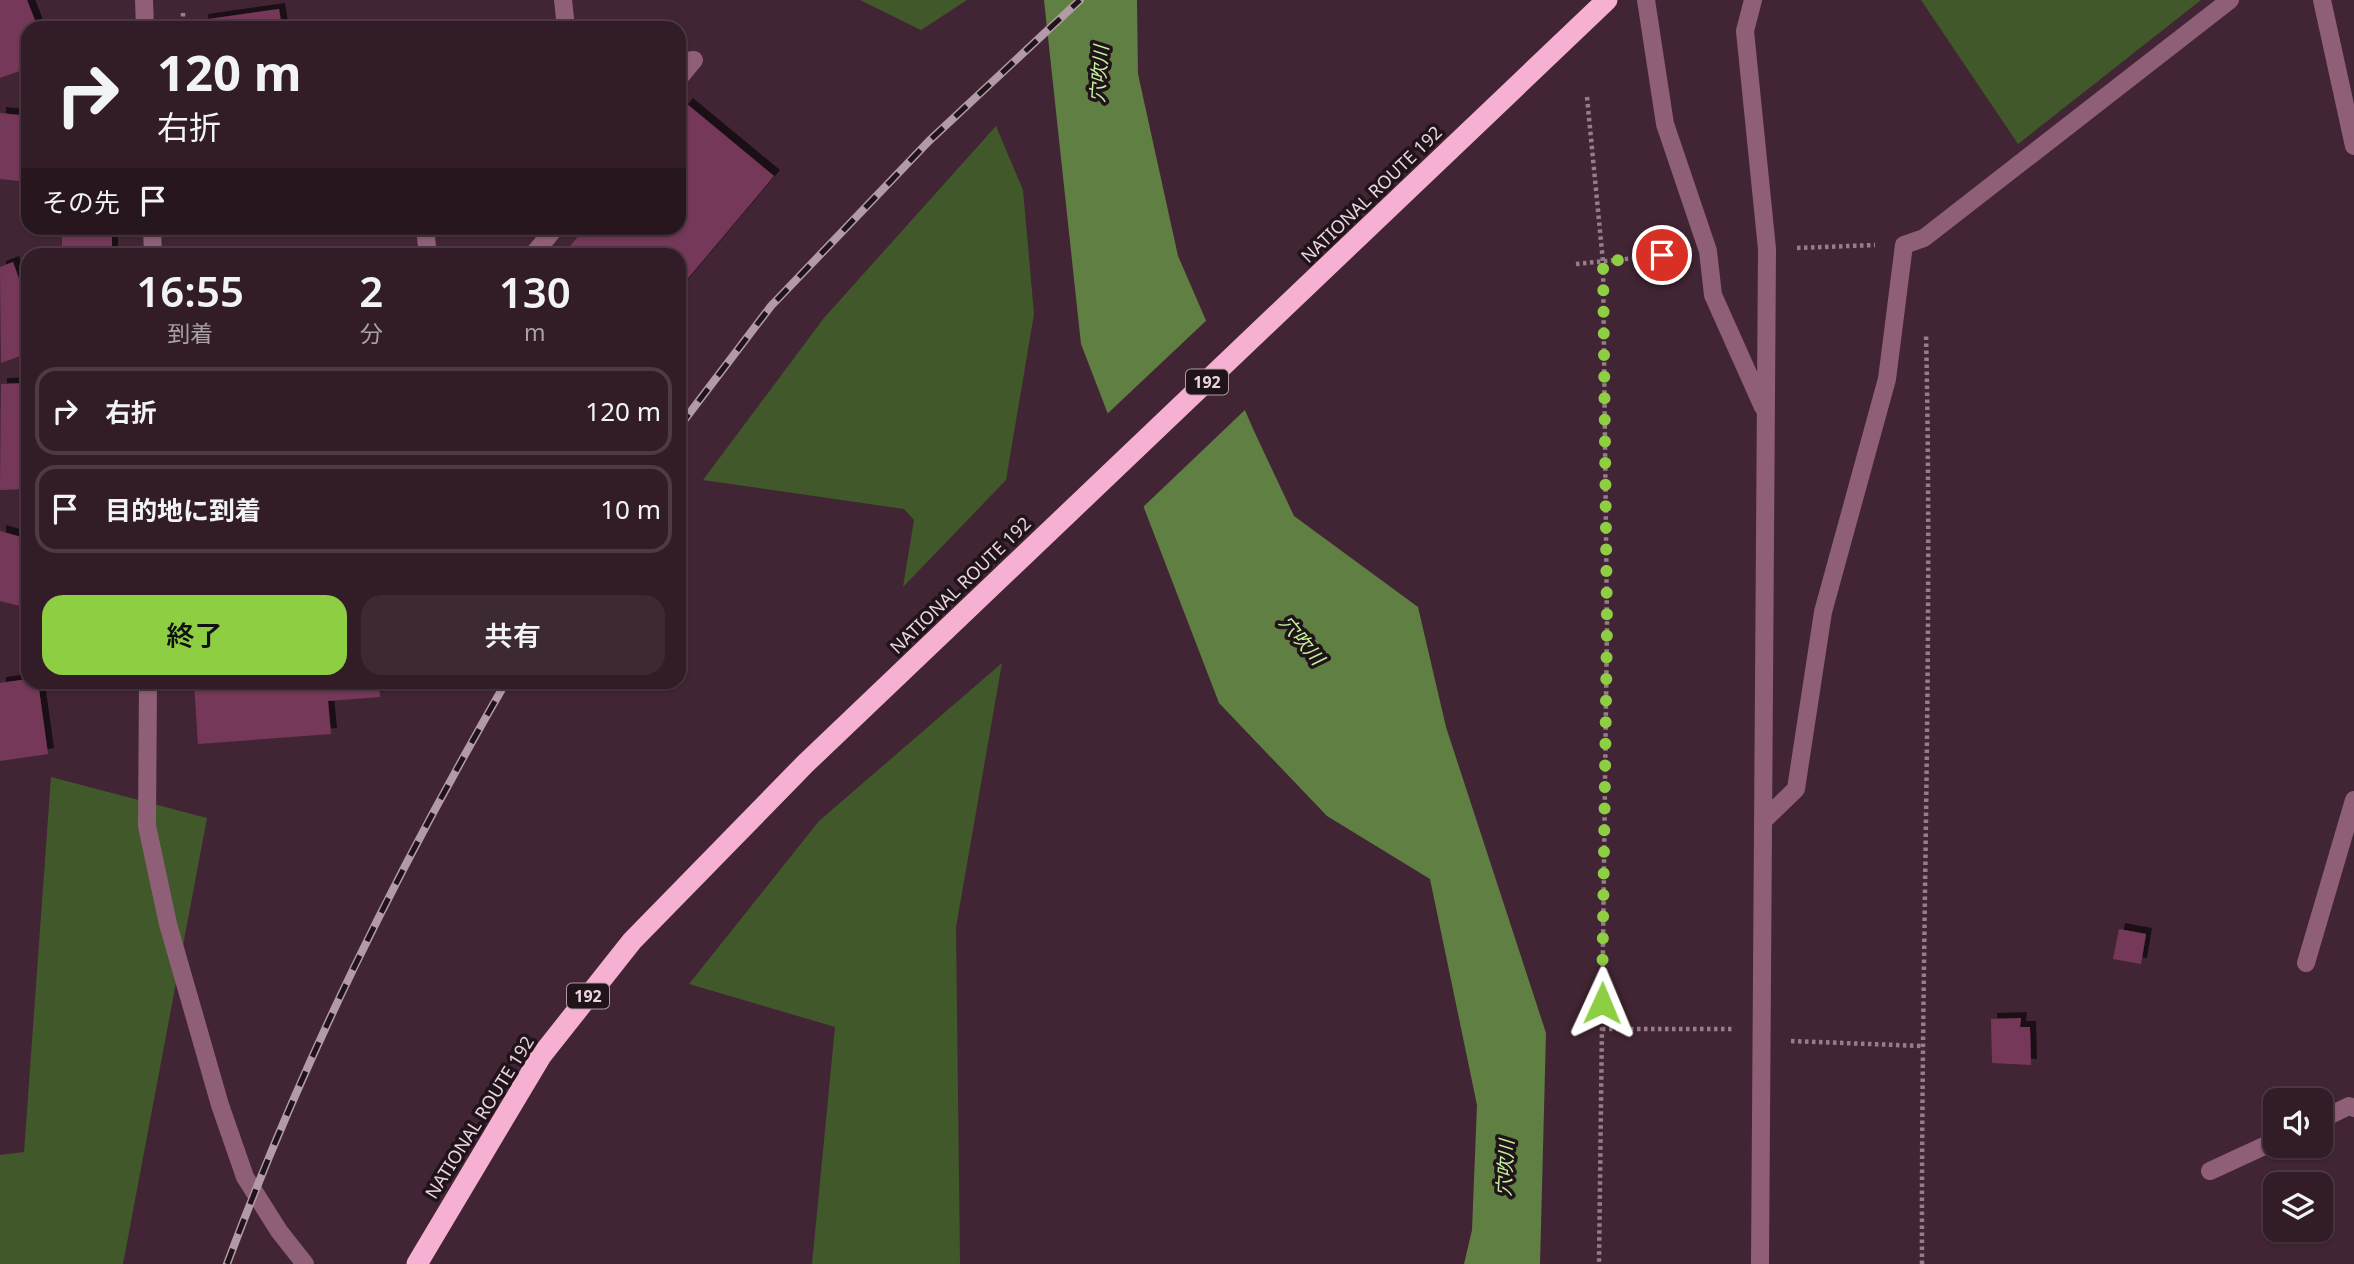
<!DOCTYPE html>
<html lang="ja">
<head>
<meta charset="utf-8">
<style>
  body { margin:0; font-family:"Noto Sans","Noto Sans JP",sans-serif; background:#3d2933; color:#f1f3f6; height:100vh; display:flex; flex-direction:column; font-size:26px; white-space:nowrap }
  * { box-sizing:border-box; margin:0 }
  p { font-size:23px; color:#a8a1a7 }
  .icon { flex:none; width:38px; height:38px; fill:none; stroke:currentColor; stroke-width:2; stroke-linecap:round; stroke-linejoin:round }
  .map { position:relative; flex:1; overflow:hidden }
  .panel { position:absolute; left:21px; top:248px; width:665px; height:441px; display:flex; flex-direction:column; background:#321c27; border-radius:21px; box-shadow:0 2px 5px #0004,0 0 0 2px #4d3a44 }
  .panel>* { flex:none }
  .guide { position:absolute; left:21px; top:21px; width:665px; height:214px; border-radius:21px; box-shadow:0 2px 5px #0004,0 0 0 2px #4d3a44; background:#321c27; color:#f1f3f6; overflow:hidden }
  .controls { position:absolute; left:2263px; top:1088px; display:grid; gap:14px }
  .controls a { display:grid; place-items:center; width:70px; height:70px; border-radius:14px; background:#321c27; box-shadow:0 2px 5px #0004,0 0 0 2px #4d3a44; font-size:35px }
  .pin { position:absolute; display:grid; place-items:center; width:60px; height:60px; color:#fff; margin:-30px; border:4px solid #fff; border-radius:50%; box-shadow:0 2px 7px #0007 }
  .me { position:absolute; width:77px; margin:-38px; rotate:1deg; stroke-linejoin:round; filter:drop-shadow(0 0 5px #0008) }
  .turn { display:flex; align-items:center; gap:24px; height:147px; padding:0 21px; font-size:32px }
  .turn .icon { width:91px; height:91px; stroke-width:2.5 }
  .turn b { display:block; font-size:49px; line-height:60px }
  .then { display:flex; align-items:center; height:66px; padding:0 21px; background:#0003; gap:14px; font-size:26px }
  .eta { display:flex; justify-content:space-evenly; align-items:center; height:119px; text-align:center }
  .eta b { font-size:42px; font-weight:600; line-height:49px }
  .cta { display:flex; gap:14px; margin-top:auto; padding:14px 21px }
  .cta a { flex:1; height:80px; border-radius:21px; background:#8ece43; color:#111; font-size:28px; font-weight:600; line-height:80px; text-align:center }
  .cta a+a { background:#3d2933; color:#f1f3f6 }
  ul { padding:0; list-style:none }
  li { display:flex; align-items:center; gap:21px; height:88px; margin:0 14px 10px; padding:0 7px; border:4px solid #4d3a44; border-radius:21px }
  li div { flex:1 }
  li b { display:block; font-size:26px }
  li em { font-style:normal }
  .map>svg:first-child { display:block }
</style>
</head>
<body>
<div class="map">
<svg width="2354" height="1264" viewBox="0 0 2354 1264">
  <defs>
    <filter id="shadow"><feDropShadow dx="6" dy="-6" stdDeviation="0" flood-color="#0009"/></filter>
  </defs>
  <rect width="100%" height="100%" fill="#422534"/>
  <!-- green -->
  <path fill="#41582b" d="M860 0H967L921 30Z
    M1921 0H2201L2018 144Z
    M996 126 1023 190 1034 314 1006 480 903 587 914 520 904 509 703 480 824 318Z
    M1002 663 956 927 960 1264H812L835 1027 689 984 819 821Z
    M51 777 207 818 123 1264H0V1155L24 1152Z"/>
  <!-- water -->
  <path fill="#607f42" d="M1044 0H1137L1138 74 1178 256 1254 431 1294 516 1418 607 1446 727 1546 1033 1540 1264H1464L1472 1230 1477 1105 1430 879 1327 816 1219 703 1081 344Z"/>
  <!-- pier -->
  <path fill="#422534" d="M1209 318 1248 407 1141 509 1105 416Z"/>
  <!-- building -->
  <path fill="#753959" filter="url(#shadow)" d="M0 0H27L38 28H28V68L0 78Z
    M279 9 282 28H203L202 20Z
    M687 104 774 176 679 289V256H562L585 228H679V114Z
    M0 113 28 116V182L0 179Z
    M62 228H112V256H62Z
    M13 262 28 304V353L1 363 0 267Z
    M28 383V429L21 430 24 489 0 490 1 384Z
    M0 531 28 539V608L0 601Z
    M28 679V682H38L48 754 0 761V683Z
    M194 682H379L380 697 328 701 331 734 198 744Z
    M2119 929 2146 934 2141 964 2113 959Z
    M2021 1018 2020 1027H2030L2031 1065 1992 1063 1991 1019Z"/>
  <g fill="none" stroke-linecap="round" stroke-linejoin="round">
    <!-- path -->
    <path stroke="#967d89" stroke-width="4.5" stroke-dasharray="3.5 3.5" stroke-linecap="butt" d="M183 13V28
      M1587 97 1603 262 1607 624 1599 1264
      M1797 248 1875 245
      M1576 264 1676 254
      M1602 1029H1734
      M1791 1041 1922 1046
      M1922 1264C1921 954 1933 644 1926 334"/>
    <!-- minor -->
    <path stroke="#8f5f77" stroke-width="18" d="M144 0 145 28
      M563 0 566 28
      M1646 0 1665 124 1708 251 1713 295 1763 407
      M1753 0 1745 31 1767 249 1760 1264
      M2322 0 2354 146
      M679 62 694 60 679 78
      M152 228 153 256
      M425 228 428 256
      M532 256 555 228
      M148 682 147 826 168 924 220 1105 245 1177 279 1231 305 1264
      M1764 820 1796 789 1823 612 1887 379 1904 245 1924 238 2230 0
      M2306 963 2354 800
      M2320 1120 2349 1106 2354 1108
      M2210 1171 2275 1141"/>
    <!-- highway -->
    <path stroke="#f6b0d2" stroke-width="21" d="M417 1264 541 1056 632 941 806 763 1607 0"/>
    <!-- rail casing -->
    <g stroke="#b29ba6" stroke-width="8">
      <path id="rail" d="M679 427 771 306 929 141 1080 0
        M227 1264C304 1058 396 873 506 682"/>
    </g>
    <!-- rail -->
    <use href="#rail" stroke="#20131a" stroke-width="5" stroke-dasharray="16" stroke-linecap="butt"/>
  </g>
  <g fill="none" stroke-linecap="round" stroke-linejoin="round">
    <!-- route -->
    <path stroke="#8ece43" stroke-width="12" stroke-dasharray="0 21.6" d="M1602 1003 1607 624 1603 262 1662 255"/>
  </g>
  <g text-anchor="middle" dominant-baseline="central" stroke-width="7" stroke-linejoin="round" paint-order="stroke">
    <!-- shield labels -->
    <g fill="#20131a" stroke="#ad9ba3" stroke-width="2">
      <rect x="1186" y="369.5" width="42" height="25" rx="5"/>
      <rect x="567" y="983.5" width="42" height="25" rx="5"/>
    </g>
    <g font-size="16" font-weight="bold" fill="#e9d5de">
      <text x="1207" y="382">192</text>
      <text x="588" y="996">192</text>
    </g>
    <!-- street labels -->
    <g font-size="18" fill="#e9d5de" stroke="#20131a">
      <text transform="translate(1371 194) rotate(-44)">NATIONAL ROUTE 192</text>
      <text transform="translate(960 585) rotate(-44)">NATIONAL ROUTE 192</text>
      <text transform="translate(479 1117) rotate(-58)">NATIONAL ROUTE 192</text>
    </g>
    <!-- water labels -->
    <g font-size="19" font-style="italic" fill="#c5f39a" stroke="#20131a">
      <text transform="translate(1099 74) rotate(-86)">穴吹川</text>
      <text transform="translate(1302 640) rotate(50)">穴吹川</text>
      <text transform="translate(1505 1168) rotate(-87)">穴吹川</text>
    </g>
  </g>
</svg>
<div class="controls">
<a><svg class="icon" aria-label="sound" viewBox="0 0 24 24"><path d="M4 9h4l5-4v14l-5-4H4zM17 9q2 3 0 6"/></svg></a>
<a><svg class="icon" aria-label="layers" viewBox="0 0 24 24"><path d="M12 4l9 5-9 5-9-5zM3 14l9 5 9-5"/></svg></a>
</div>
<div class="pin" style="left:1662px;top:255px;background:#d93025"><svg class="icon" aria-label="arrive" viewBox="0 0 24 24"><path d="M6 21V4h12l-3 4 3 4H6"/></svg></div>
<svg class="me" style="left:1602px;top:1003px" viewBox="-20 -20 40 40"><path d="M0-17L14 15 0 8-14 15z" fill="#8ece43" stroke="#fff" stroke-width="4"/></svg>
<div class="guide">
<div class="turn"><svg class="icon" aria-label="right" viewBox="0 0 24 24"><path d="M7 20v-9h11M14 6l5 5-5 5"/></svg><div><b>120 m</b>右折</div></div>
<div class="then">その先<svg class="icon" aria-label="arrive" viewBox="0 0 24 24"><path d="M6 21V4h12l-3 4 3 4H6"/></svg></div>
</div>
<section class="panel">
<div class="eta">
<div><b>16:55</b><p>到着</p></div>
<div><b>2</b><p>分</p></div>
<div><b>130</b><p>m</p></div>
</div>
<ul>
<li><svg class="icon" aria-label="right" viewBox="0 0 24 24"><path d="M7 20v-9h11M14 6l5 5-5 5"/></svg><div><b>右折</b></div><em>120 m</em></li>
<li><svg class="icon" aria-label="arrive" viewBox="0 0 24 24"><path d="M6 21V4h12l-3 4 3 4H6"/></svg><div><b>目的地に到着</b></div><em>10 m</em></li>
</ul>
<div class="cta"><a>終了</a><a>共有</a></div>
</section>
</div>
</body>
</html>
